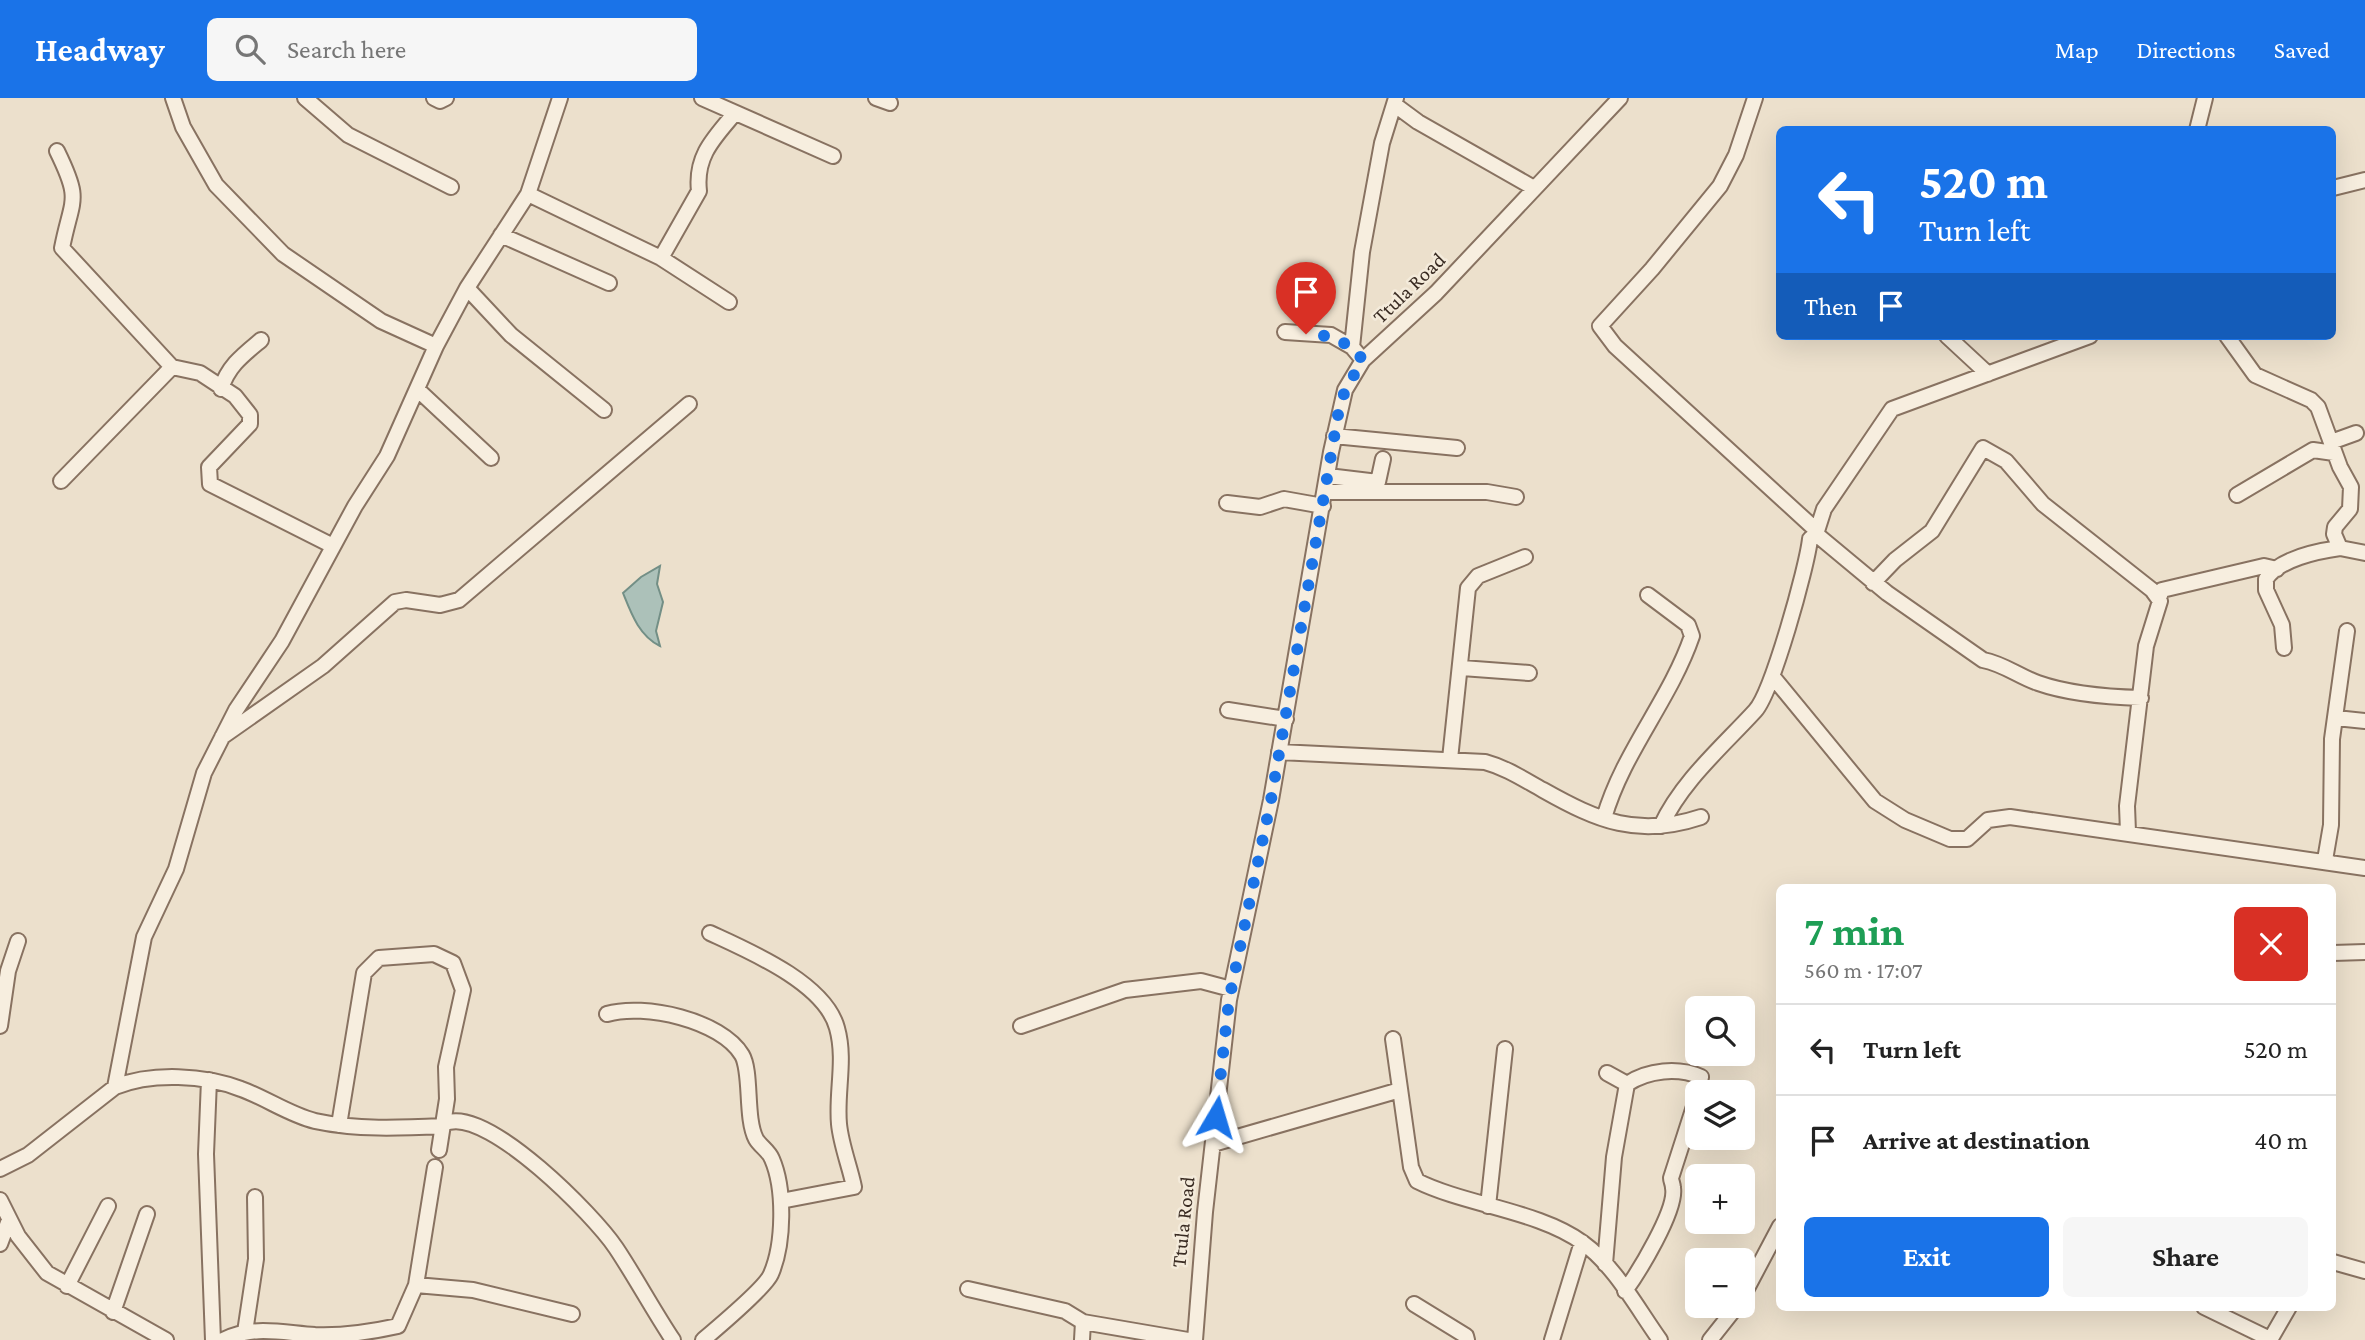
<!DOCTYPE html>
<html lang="en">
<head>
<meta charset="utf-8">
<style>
  body { margin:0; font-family:"Crimson Pro",serif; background:#f6f6f6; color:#222; height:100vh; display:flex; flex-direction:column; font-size:26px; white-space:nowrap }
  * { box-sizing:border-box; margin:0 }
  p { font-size:23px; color:#767676 }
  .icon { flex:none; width:38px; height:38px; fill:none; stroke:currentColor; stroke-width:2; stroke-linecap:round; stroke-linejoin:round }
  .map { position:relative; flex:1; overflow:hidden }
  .side { position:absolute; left:1776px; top:786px; width:560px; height:427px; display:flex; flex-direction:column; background:#fff; border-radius:10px; box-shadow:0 7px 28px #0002 }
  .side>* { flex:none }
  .hud { position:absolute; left:1776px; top:28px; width:560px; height:214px; border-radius:10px; box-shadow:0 7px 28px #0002; background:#1a73e8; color:#fff; overflow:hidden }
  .buttons { position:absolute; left:1685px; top:898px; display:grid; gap:14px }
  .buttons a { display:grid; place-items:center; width:70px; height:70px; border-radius:10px; background:#fff; box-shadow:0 7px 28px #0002; font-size:35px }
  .pin { position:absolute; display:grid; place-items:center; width:60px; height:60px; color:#fff; margin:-72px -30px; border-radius:50% 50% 50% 0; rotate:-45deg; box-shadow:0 0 7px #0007 }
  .pin .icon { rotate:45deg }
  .me { position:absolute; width:77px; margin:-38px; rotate:7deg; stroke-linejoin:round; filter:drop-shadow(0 0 5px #0008) }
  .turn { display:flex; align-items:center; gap:24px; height:147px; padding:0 28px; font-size:32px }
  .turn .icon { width:91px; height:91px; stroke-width:2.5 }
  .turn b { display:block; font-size:49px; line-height:60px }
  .then { display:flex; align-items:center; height:66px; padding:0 28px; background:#0003; gap:14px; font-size:26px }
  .round { display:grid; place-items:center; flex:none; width:74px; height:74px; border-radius:10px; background:#f6f6f6 }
  .summary { display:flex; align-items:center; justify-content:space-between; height:119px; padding:0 28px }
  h1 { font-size:42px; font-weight:700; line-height:52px; color:#1e9e55 }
  .primary-button { display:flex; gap:14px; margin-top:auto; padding:14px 28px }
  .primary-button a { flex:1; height:80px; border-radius:10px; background:#1a73e8; color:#fff; font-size:28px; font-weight:700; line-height:80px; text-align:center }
  .primary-button a+a { background:#f6f6f6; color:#222 }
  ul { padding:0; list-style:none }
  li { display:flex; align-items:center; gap:21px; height:91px; padding:0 28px; border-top:2px solid #e0e0e0 }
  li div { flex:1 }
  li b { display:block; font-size:26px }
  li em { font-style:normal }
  header { display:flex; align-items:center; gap:42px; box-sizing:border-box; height:98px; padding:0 35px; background:#1a73e8; color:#fff }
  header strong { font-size:33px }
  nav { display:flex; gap:38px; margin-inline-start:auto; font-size:24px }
  .search { width:490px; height:63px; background:#f6f6f6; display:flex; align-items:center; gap:18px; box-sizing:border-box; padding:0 24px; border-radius:10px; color:#767676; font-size:26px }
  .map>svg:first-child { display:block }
</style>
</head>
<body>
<header>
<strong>Headway</strong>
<div class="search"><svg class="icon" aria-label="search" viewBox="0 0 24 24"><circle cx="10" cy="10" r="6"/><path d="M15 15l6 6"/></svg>Search here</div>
<nav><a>Map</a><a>Directions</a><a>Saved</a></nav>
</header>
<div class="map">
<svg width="2365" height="1242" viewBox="0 0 2365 1242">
  <rect width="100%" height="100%" fill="#ece0cc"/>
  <!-- water -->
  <path fill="#acc1b9" stroke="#738f86" stroke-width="2" d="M660 468 657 486 663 504 656 533 660 548C639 538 631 515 623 495L641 479Z"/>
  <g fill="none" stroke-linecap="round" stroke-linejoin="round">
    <!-- minor casing -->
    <g stroke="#887261" stroke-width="18">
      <path id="minor" d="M173 0 183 29 216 87 283 156 381 223 436 248
        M305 0 348 37 451 89
        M434 0 440 3 446 0
        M702 0 833 58
        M876 0 890 5
        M1755 0 1736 57 1720 88 1652 171 1600 228 1615 248 1815 431
        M1395 7 1418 24 1534 90
        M2197 32 2205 0
        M57 53C82 104 72 99 62 150L172 269 200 275 235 298 250 317V326L209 369 210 386 333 448
        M2333 90 2365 82
        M528 96 661 160 699 93C695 58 714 40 735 15
        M501 137 609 185
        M661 160 729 204
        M467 190 511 237 604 312
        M1285 234 1331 237 1352 249
        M1947 238 1988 276
        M2227 238 2255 277 2311 302 2318 309 2340 369 2351 389 2350 411 2335 429 2334 436 2340 450 2365 455
        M1363 262 1352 249 1362 154 1382 45 1396 0
        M221 291C228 268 243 257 261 242
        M417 291 491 360
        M1334 338 1457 350
        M2331 344 2356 335
        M1328 378 1378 384 1383 361
        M61 383 172 269
        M1325 394H1487L1516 399
        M2237 397 2313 352 2334 355
        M1227 405 1260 409 1284 401 1323 408
        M1816 436 1887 495 1983 562C2004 566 2018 578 2038 585 2069 596 2107 599 2141 600
        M1873 485 1895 462 1932 433 1983 350 2006 363 2043 406 2152 492 2160 503 2146 548 2127 708 2128 734
        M2159 500 2162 492 2264 468 2277 471
        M2284 550 2282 527 2266 492V481C2279 461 2318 453 2340 450
        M1462 570 1529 575
        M1773 579 1875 703 1905 722 1950 741H1967L1988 722 2010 719 2365 770
        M1228 612 1286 621
        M2336 620 2365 623
        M222 639 323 568 395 504 406 502 440 507 459 502 689 306
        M1279 654 1485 664C1507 670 1523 681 1543 692 1598 723 1638 740 1701 719
        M1450 661 1468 490 1478 478 1525 459
        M1604 720C1623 654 1670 602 1692 538L1688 527 1648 497
        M1661 728C1682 683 1722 649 1755 613 1772 595 1807 469 1810 441L1816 436 1824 411 1892 311 2090 238
        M2331 765 2325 762 2331 727 2332 641 2347 533
        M710 835C749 853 825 885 837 930 846 962 836 994 839 1026 841 1047 850 1069 854 1089L781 1103
        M2333 855 2365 854
        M607 916C644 905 721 922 742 957 752 974 745 1020 756 1041 760 1048 769 1053 772 1061 785 1091 784 1146 771 1176 766 1189 716 1231 703 1242
        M0 928 8 873 18 843
        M1021 928 1125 892 1201 883 1231 891
        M1393 941 1411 1069 1417 1083C1465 1107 1540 1113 1583 1145 1615 1168 1637 1210 1660 1242
        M209 982 206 1056 213 1242
        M1627 986C1648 972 1678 969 1701 979L1698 994
        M115 989C152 974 205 977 241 991 266 1000 290 1017 315 1023 356 1032 401 1030 443 1028
        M449 1024C491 1013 593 1116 616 1150 636 1180 653 1212 673 1242
        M339 1027 364 875 379 860 434 856 453 865 463 892 446 969 447 1001 439 1052
        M1213 1046 1400 992
        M0 1071 28 1057 115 989 144 839 176 771 204 675 236 612 282 543 355 408 387 358 436 248 467 190 528 96 560 0
        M0 1102 18 1138 47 1175 166 1242
        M1488 1108 1505 951
        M0 1146 9 1122
        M2333 1164 2365 1173
        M1605 1166 1614 1059 1627 986 1607 975
        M416 1187 473 1192 572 1216
        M67 1188 108 1108
        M968 1191 1065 1213 1083 1224 1188 1242
        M1625 1193C1638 1175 1677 1112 1673 1090 1673 1086 1671 1083 1671 1080L1698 996
        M1743 1198 1780 1128
        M1414 1206 1466 1238 1467 1242
        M2204 1209 2270 1241
        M113 1214 147 1116
        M245 1234 256 1161 255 1099
        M223 1242C253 1227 283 1235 315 1237 342 1238 371 1234 398 1228L416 1187 435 1069
        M1082 1242 1083 1224
        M1195 1242 1205 1114 1229 902 1271 702 1331 354 1345 292 1363 262 1436 195 1620 0
        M1552 1242 1582 1144
        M1710 1242 1737 1208
        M2270 1242 2289 1209"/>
    </g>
    <!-- minor -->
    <use href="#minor" stroke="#f7eedf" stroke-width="14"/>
  </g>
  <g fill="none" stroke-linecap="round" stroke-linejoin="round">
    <!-- route -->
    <path stroke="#1a73e8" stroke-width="12" stroke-dasharray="0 21.6" d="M1216 1019 1229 902 1271 702 1338 317 1345 292 1363 262C1346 242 1332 237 1306 236"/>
  </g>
  <g text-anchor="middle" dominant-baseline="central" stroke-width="5" stroke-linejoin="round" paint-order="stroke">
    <!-- street labels -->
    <g font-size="21" fill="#3a2c23" stroke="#f4ebdb">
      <text transform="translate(1409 190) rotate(-44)">Ttula Road</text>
      <text transform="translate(1183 1124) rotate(-84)">Ttula Road</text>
    </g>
  </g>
</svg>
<div class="buttons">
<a><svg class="icon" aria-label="search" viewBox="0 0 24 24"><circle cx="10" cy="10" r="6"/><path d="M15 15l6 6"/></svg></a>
<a><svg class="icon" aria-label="layers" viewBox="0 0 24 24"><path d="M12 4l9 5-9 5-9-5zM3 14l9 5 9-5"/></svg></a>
<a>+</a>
<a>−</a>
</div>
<div class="pin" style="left:1306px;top:236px;background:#d93025"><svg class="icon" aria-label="arrive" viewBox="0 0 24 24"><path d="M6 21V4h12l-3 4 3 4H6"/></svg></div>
<svg class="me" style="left:1216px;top:1019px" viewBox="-20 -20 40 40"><path d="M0-17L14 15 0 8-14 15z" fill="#1a73e8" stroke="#fff" stroke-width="4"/></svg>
<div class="hud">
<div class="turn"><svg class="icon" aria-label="left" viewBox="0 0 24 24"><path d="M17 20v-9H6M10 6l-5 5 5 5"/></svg><div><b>520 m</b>Turn left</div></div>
<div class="then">Then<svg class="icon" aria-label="arrive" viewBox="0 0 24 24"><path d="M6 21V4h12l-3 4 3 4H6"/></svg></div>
</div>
<section class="side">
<div class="summary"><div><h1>7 min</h1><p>560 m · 17:07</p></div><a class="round" style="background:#d93025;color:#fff"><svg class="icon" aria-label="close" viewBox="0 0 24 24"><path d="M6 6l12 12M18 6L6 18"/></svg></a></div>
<ul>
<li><svg class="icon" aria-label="left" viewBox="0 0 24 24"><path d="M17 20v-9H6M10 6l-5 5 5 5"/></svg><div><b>Turn left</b></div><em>520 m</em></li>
<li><svg class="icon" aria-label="arrive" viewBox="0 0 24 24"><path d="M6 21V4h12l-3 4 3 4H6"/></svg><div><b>Arrive at destination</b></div><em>40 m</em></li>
</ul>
<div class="primary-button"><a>Exit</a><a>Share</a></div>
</section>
</div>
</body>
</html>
